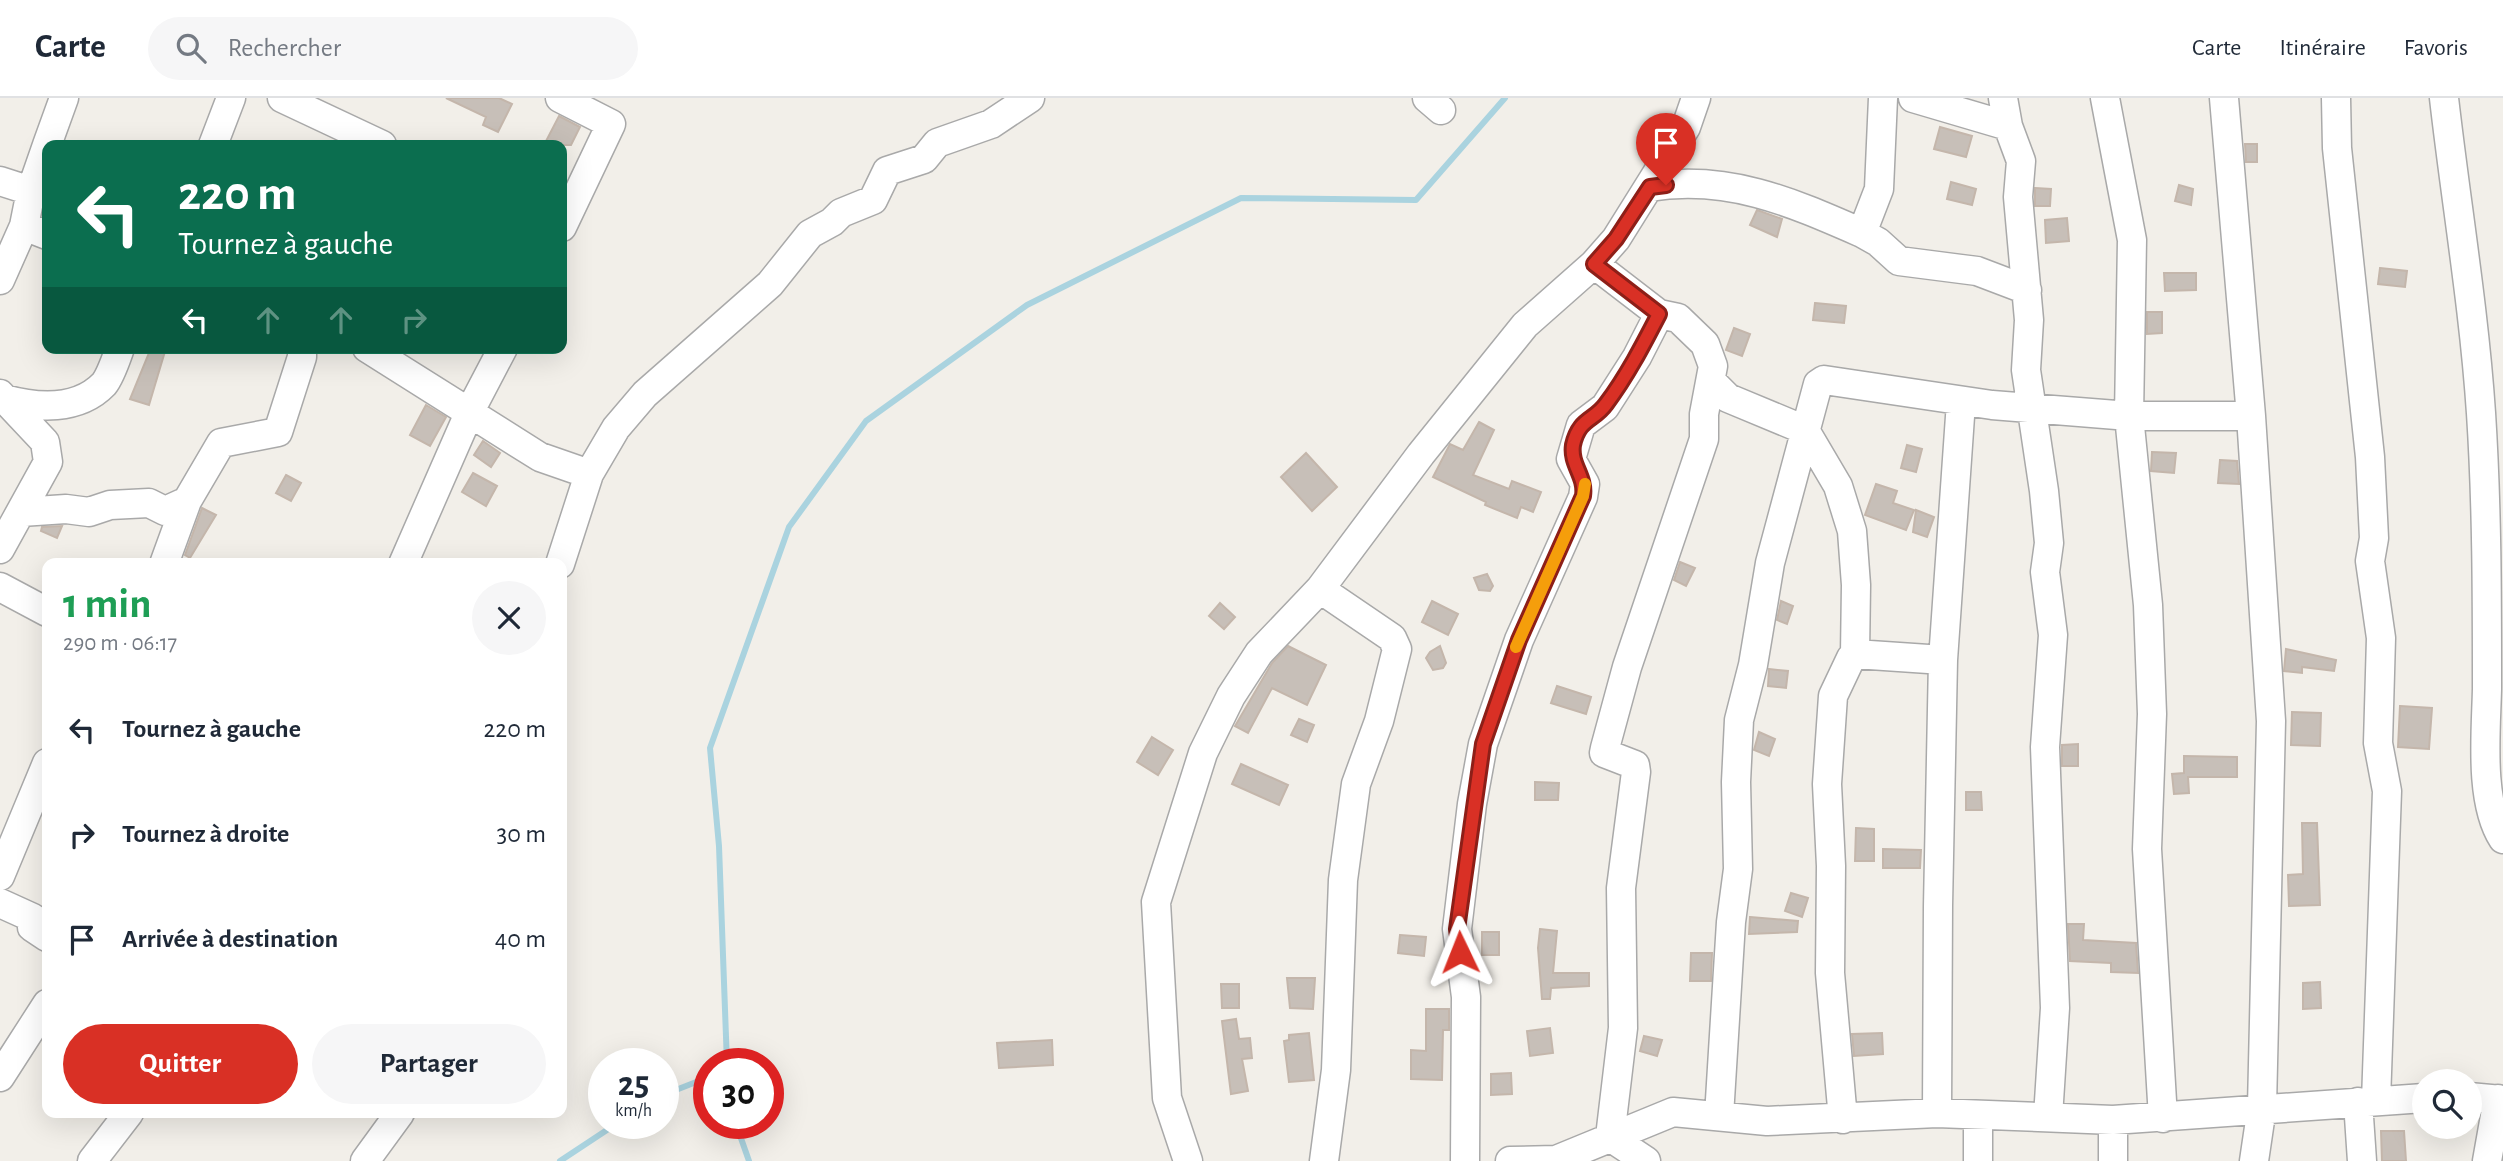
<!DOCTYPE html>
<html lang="fr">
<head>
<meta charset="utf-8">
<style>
  body { margin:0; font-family:"Alegreya Sans",sans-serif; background:#f6f6f7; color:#1f2937; height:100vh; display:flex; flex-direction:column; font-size:26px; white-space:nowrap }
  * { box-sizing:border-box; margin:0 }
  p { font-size:23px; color:#747a83 }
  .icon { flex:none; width:38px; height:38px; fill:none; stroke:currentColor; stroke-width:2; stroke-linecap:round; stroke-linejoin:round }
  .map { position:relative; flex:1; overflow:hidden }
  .side { position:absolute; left:42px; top:460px; width:525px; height:560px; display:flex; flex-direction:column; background:#fff; border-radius:14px; box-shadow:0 7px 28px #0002 }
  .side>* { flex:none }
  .hud { position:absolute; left:42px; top:42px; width:525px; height:214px; border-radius:14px; box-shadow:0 7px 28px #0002; background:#0b6e4f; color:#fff; overflow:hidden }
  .controls { position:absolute; left:2412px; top:971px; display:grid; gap:14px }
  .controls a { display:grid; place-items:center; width:70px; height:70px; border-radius:50%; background:#fff; box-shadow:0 7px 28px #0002; font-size:35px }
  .speed { position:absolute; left:588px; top:950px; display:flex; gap:14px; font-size:35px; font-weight:700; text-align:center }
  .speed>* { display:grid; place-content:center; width:91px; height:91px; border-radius:50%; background:#fff; box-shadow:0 7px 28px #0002; line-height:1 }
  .speed small { font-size:18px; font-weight:400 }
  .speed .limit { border:10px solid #d22; background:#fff; color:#111 }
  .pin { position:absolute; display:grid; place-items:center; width:60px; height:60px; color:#fff; margin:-72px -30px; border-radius:50% 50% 50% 0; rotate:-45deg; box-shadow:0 0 7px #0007 }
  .pin .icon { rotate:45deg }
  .me { position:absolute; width:77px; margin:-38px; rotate:358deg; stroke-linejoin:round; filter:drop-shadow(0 0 5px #0008) }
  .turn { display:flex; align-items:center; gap:24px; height:147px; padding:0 21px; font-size:32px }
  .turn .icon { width:91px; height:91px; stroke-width:2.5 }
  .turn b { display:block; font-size:49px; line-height:60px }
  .lanes { display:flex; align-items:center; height:66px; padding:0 21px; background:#0003; justify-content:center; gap:35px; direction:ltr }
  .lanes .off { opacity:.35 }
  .round { display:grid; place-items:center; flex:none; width:74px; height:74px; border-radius:37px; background:#f6f6f7 }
  .overview { display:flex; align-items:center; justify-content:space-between; height:119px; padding:0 21px }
  h1 { font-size:42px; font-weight:600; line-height:52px; color:#1e9e55 }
  .primary-button { display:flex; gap:14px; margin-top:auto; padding:14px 21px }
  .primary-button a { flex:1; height:80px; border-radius:42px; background:#d93025; color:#fff; font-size:28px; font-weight:600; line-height:80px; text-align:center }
  .primary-button a+a { background:#f6f6f7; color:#1f2937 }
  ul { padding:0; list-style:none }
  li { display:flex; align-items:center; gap:21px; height:105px; padding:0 21px }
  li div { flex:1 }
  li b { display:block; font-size:26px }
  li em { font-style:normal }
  header { display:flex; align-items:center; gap:42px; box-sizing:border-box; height:98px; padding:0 35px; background:#fff; border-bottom:2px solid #e0e1e3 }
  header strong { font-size:33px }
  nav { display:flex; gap:38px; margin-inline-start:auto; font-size:24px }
  .search { width:490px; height:63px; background:#f6f6f7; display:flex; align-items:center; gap:18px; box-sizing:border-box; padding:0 24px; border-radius:38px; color:#747a83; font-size:26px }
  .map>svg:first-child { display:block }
</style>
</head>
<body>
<header>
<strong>Carte</strong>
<div class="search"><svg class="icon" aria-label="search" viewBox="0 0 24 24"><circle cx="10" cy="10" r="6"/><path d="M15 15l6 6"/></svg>Rechercher</div>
<nav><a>Carte</a><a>Itinéraire</a><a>Favoris</a></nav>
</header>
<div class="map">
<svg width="2503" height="1063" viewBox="0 0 2503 1063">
  <rect width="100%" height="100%" fill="#f2efe9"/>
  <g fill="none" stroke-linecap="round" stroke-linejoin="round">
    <!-- stream -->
    <path stroke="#aad3df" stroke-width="6" d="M727 966 719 748 710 650 789 429 866 323 1027 207 1241 100 1416 102 1505 0
      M663 997 709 979
      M736 1026 749 1063
      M560 1063 616 1026"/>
  </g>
  <!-- building -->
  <path fill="#c7bfb8" stroke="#c4b6ab" stroke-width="2" d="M446 0H499L512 6 498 34 483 27 486 19Z
    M559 18 580 29 571 47H544Z
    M1940 29 1972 38 1966 59 1934 51Z
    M2245 46H2257V64H2246Z
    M1951 84 1976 91 1972 107 1947 101Z
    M2179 87 2193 91 2191 107 2175 103Z
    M2035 90 2051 91 2050 108H2035Z
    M1757 112 1782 121 1777 139 1750 127Z
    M2067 120 2069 143 2046 145 2045 122Z
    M2380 170 2407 173 2405 189 2378 186Z
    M2164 175H2196V192L2165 193Z
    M1815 205 1846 208 1844 225 1813 222Z
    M2147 214H2162V235L2147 236Z
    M1734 230 1750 236 1742 258 1726 252Z
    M151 250H166L149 307 130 301Z
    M426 307 446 319 430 348 410 337Z
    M1479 324 1494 332 1473 377 1509 391 1512 383 1541 394 1533 414 1521 409 1517 420 1485 407 1486 404 1433 379 1450 346 1463 352Z
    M483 343 500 355 491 369 474 357Z
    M1907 347 1922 351 1916 374 1901 370Z
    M2152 354 2176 355 2174 375 2151 373Z
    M1306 355 1337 389 1312 413 1281 379Z
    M2220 362 2237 363 2239 386 2218 385Z
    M473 375 497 388 486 408 462 394Z
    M286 377 301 385 291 403 276 395Z
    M1876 386 1897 393 1893 405 1914 412 1906 432 1865 417Z
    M202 410 216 417 190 460 185 457Z
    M1916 412 1934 419 1927 439 1913 434Z
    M62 428 57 440 41 433 42 429Z
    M1680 464 1695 470 1686 488 1674 482Z
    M1487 476 1493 488 1490 493 1479 492 1474 480Z
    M1432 503 1458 516 1448 537 1422 524Z
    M1781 503 1793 508 1787 526 1777 522Z
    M1220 505 1235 519 1224 531 1209 518Z
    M1288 548 1326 567 1307 607 1272 590 1248 635 1235 628 1272 565Z
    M1440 548 1446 565 1443 570 1433 572 1426 560 1430 554Z
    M2286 551 2336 562 2334 573 2302 569V575L2284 573Z
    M1769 571 1788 573 1786 590 1768 588Z
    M1557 588 1591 599 1586 616 1551 605Z
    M2400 608 2432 610 2429 651 2398 649Z
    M2292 614 2321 615 2320 648 2291 647Z
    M1299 621 1314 627 1307 644 1291 637Z
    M1759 634 1775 641 1769 658 1754 652Z
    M1152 639 1173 652 1158 677 1137 664Z
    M2078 646V668H2062V647Z
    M2184 658 2237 659V679H2188L2189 695 2174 696 2172 676 2184 675Z
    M1241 666 1288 687 1279 707 1232 686Z
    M1535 684 1559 685 1558 702H1535Z
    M1966 694H1981L1982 712H1966Z
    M2302 725H2317L2320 807 2289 808 2288 777 2303 776Z
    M1856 730 1874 731V763H1855Z
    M1883 751 1921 752 1920 770H1883Z
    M1791 795 1808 800 1802 819 1785 813Z
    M1750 819 1798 823 1797 834 1749 836Z
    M2068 826H2084L2083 842 2136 845 2138 875 2111 874V865L2070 863Z
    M1540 831 1557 833 1553 875H1589V888L1551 890 1550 901H1542L1538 850Z
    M1482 834H1499V857H1482Z
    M1400 837 1426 839 1424 858 1398 855Z
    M1691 855H1712L1711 883H1690Z
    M1287 880H1315L1313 911 1290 910Z
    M2320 884 2321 910 2303 911V885Z
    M1221 886H1239V910H1222Z
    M1426 911H1449V932H1443L1442 982 1411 981V952L1426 953Z
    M1236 921 1239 941 1250 940 1252 960 1242 961 1248 993 1231 996 1222 923Z
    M1550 930 1553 955 1530 958 1527 933Z
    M1309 935 1314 982 1289 984 1284 943 1289 942V937Z
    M1882 935 1883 956 1854 958 1852 936Z
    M1644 938 1662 942 1657 958 1640 953Z
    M1052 942 1053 967 999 970 997 945Z
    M1511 975 1512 996 1491 997V976Z
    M2381 1033H2404L2406 1063H2382Z"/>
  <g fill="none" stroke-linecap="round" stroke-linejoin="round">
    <!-- minor casing -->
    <g stroke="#a9a9a9" stroke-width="31">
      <path id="minor" d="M282 0 382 47
        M560 0 611 26 562 129
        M1427 0 1441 12
        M1913 0 2008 28
        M2003 0 2008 28 2021 63 2018 99 2029 222 2026 272 2044 393 2049 445 2045 474 2053 537 2045 649 2055 910 2048 1019
        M2105 0 2132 142 2129 318 2148 507 2152 616 2147 751 2163 1020
        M2224 0 2251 318 2271 623 2262 1009 2254 1063
        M2336 0 2337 50 2370 359 2374 440 2370 463 2381 540 2378 645 2387 693 2376 1003
        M2444 0C2456 105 2474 210 2481 315 2487 407 2487 499 2487 591 2486 634 2479 704 2503 741
        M47 47 64 0
        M213 47 231 0
        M0 83 31 93
        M1649 89C1728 76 1791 104 1862 135L1878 144 1899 163 1977 173 2027 192
        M24 128 47 137
        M1862 135 1879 91 1883 0
        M1594 166 1659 216 1678 220 1705 246 1713 268 1704 316V341L1627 569 1605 650 1604 655 1635 667 1636 674 1621 790 1623 930 1610 1039 1646 1063
        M0 182 24 128 31 93 47 47
        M367 250 540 359 589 376
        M1712 284 1728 300 1805 332 1838 388 1852 433 1856 487 1855 556
        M0 296 45 344 48 364 0 451
        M4 301C37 310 78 313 104 286 111 277 116 261 120 250
        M21 414 66 411 89 414 110 407 149 405 165 413 187 403
        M164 466 187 403 221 345 278 334 302 259V250
        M403 466 470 313 503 250
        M560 466 589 376 616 330 645 296 770 186 810 136 832 124 841 115 873 102 887 73 924 61 937 45 991 26 1030 0
        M0 489 47 514
        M1320 491 1392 540 1397 551 1379 623 1356 686 1343 782 1336 972 1324 1063
        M0 778 47 665
        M0 805 33 820 32 829 47 839
        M0 979 47 906
        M2469 999 2503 1002
        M2358 1004 2362 1063
        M1937 1015 1938 808 1943 562 1961 304
        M1719 1018 1731 824 1738 771 1736 684 1739 622 1753 567 1770 465 1818 286 1824 282 1992 307 2129 318H2251
        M1843 1021 1830 875 1831 768 1827 686 1833 598 1851 560 1855 556 1943 562
        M2113 1022V1063
        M92 1063 129 1015
        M365 1063 400 1015
        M1188 1063 1167 1000 1156 804 1203 655 1231 598 1259 555 1320 491 1421 356 1525 227 1594 166 1616 141 1686 29 1696 0
        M1465 1063 1466 899 1457 831 1472 706 1483 646 1519 542 1583 399 1585 386 1571 361 1581 327 1605 309 1637 259 1659 216
        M1510 1063 1556 1062 1673 1014 1767 1023 1937 1015 2113 1022 2424 1000
        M1978 1063V1018
        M2487 1063 2498 1001"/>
    </g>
    <!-- minor -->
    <use href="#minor" stroke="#fff" stroke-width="28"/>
  </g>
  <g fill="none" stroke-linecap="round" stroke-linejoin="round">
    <!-- route casing -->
    <g stroke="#8d1f18" stroke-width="18">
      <path id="route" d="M1460 854 1457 831 1483 646 1519 542 1583 398C1586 378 1570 367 1573 347 1579 320 1594 323 1606 306 1627 278 1643 247 1659 216L1594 166 1616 141 1650 89 1666 87"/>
    </g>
    <!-- route -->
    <use href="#route" stroke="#d93025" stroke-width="12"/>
    <!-- slow -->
    <path stroke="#f59e0b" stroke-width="12" d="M1516 549 1583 398 1585 386"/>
  </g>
</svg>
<div class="controls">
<a><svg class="icon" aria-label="search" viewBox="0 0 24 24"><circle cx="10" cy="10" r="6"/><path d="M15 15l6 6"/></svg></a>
</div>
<div class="speed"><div>25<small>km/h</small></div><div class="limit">30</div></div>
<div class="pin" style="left:1666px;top:87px;background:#d93025"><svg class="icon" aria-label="arrive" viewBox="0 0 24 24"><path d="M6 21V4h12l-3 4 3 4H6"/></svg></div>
<svg class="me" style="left:1460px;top:854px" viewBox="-20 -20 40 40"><path d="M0-17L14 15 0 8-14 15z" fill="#d93025" stroke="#fff" stroke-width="4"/></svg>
<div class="hud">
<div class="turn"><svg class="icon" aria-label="left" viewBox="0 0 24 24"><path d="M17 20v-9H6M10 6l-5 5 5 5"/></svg><div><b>220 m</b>Tournez à gauche</div></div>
<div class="lanes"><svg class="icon" aria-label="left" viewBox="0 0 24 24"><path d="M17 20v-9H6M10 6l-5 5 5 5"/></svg><svg class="icon off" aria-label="ahead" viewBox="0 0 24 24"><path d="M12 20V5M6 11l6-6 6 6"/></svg><svg class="icon off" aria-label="ahead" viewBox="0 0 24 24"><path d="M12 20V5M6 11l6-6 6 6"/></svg><svg class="icon off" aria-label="right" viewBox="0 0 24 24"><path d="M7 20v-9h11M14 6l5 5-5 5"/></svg></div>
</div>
<section class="side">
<div class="overview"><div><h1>1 min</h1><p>290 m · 06:17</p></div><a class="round"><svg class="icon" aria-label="close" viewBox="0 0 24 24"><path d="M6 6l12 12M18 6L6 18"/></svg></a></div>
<ul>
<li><svg class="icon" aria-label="left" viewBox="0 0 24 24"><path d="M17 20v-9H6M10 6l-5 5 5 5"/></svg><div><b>Tournez à gauche</b></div><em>220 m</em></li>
<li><svg class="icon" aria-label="right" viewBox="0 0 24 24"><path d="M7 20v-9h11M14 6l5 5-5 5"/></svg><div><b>Tournez à droite</b></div><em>30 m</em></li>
<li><svg class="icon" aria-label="arrive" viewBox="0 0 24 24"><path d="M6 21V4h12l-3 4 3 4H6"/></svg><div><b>Arrivée à destination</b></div><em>40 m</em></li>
</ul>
<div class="primary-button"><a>Quitter</a><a>Partager</a></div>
</section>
</div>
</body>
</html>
